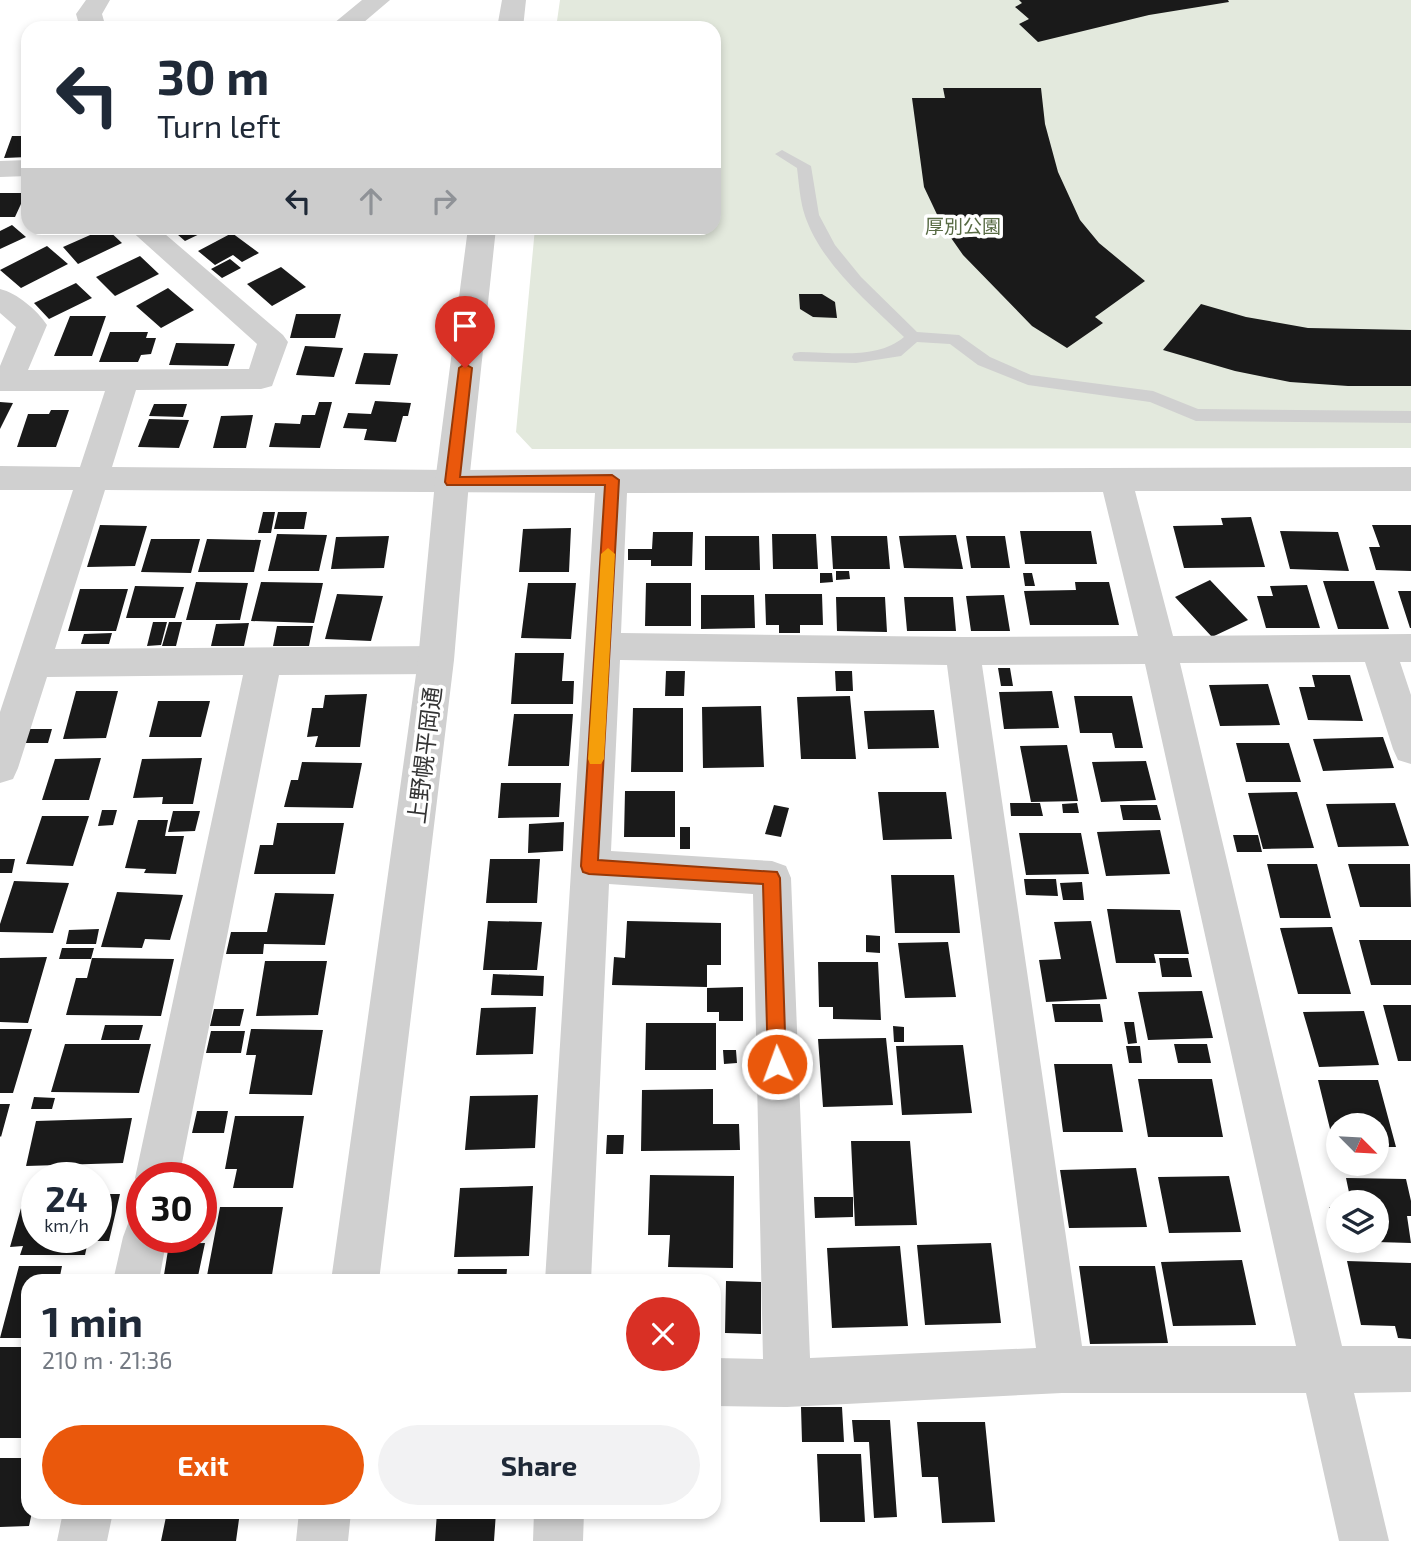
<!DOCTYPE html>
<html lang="en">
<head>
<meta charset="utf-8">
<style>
  body { margin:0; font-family:"Exo 2","Noto Sans JP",sans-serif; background:#f2f2f3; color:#1f2937; height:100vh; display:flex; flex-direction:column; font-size:26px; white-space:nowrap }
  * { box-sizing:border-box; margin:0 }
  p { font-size:23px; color:#747a83 }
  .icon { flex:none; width:38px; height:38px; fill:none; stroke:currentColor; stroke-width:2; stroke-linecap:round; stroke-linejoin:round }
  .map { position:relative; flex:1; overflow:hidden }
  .sheet { position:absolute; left:21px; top:1274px; width:700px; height:245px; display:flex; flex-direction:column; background:#fff; border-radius:21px; box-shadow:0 4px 10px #0003 }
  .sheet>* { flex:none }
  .banner { position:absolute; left:21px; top:21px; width:700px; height:214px; border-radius:21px; box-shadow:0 4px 10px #0003; background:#fff; color:#1f2937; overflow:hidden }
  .needle { width:46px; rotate:114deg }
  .controls { position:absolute; left:1326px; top:1113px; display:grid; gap:14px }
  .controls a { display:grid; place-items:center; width:63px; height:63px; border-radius:50%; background:#fff; box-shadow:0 4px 10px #0003; font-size:35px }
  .speed { position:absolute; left:21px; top:1162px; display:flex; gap:14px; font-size:35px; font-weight:700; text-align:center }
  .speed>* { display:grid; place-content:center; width:91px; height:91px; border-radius:50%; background:#fff; box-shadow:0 4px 10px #0003; line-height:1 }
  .speed small { font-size:18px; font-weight:400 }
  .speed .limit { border:10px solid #d22; background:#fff; color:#111 }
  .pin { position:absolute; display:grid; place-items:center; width:60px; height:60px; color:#fff; margin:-72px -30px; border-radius:50% 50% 50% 0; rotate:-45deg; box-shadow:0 0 7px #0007 }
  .pin .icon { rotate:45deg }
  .me { position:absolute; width:77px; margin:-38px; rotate:358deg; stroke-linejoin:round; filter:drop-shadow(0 0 5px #0008) }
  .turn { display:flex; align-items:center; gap:24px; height:147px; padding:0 21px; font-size:32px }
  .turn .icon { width:91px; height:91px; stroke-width:2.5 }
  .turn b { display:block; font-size:49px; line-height:60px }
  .lanes { display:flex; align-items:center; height:66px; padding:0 21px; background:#0003; justify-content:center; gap:35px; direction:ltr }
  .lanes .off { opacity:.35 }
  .round { display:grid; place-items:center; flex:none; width:74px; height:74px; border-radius:37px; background:#f2f2f3 }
  .overview { display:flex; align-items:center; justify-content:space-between; height:119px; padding:0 21px }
  h1 { font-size:42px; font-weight:700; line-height:52px }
  .button { display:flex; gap:14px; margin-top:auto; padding:14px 21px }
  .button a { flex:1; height:80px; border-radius:42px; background:#ea580c; color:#fff; font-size:28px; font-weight:700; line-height:80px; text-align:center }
  .button a+a { background:#f2f2f3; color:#1f2937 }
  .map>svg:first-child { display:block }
</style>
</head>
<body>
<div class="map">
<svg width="1411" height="1541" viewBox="0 0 1411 1541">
  <rect width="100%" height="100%" fill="#fff"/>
  <!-- green -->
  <path fill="#e3e9dd" d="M560 0H1411V448L532 449 516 432 535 228H714V28H556Z"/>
  <!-- building -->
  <path fill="#1a1a1a" d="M1019 0H1228L1229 2 1149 15 1038 42 1019 24 1029 19 1015 7 1022 3Z
    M943 88H1041L1045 124 1058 172 1080 220 1099 243 1145 281 1095 317 1103 323 1067 348 1032 326 963 255 942 225 924 187 912 98H945Z
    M12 136H28V157L4 158Z
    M0 193H26L15 217H0Z
    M12 225 26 237 0 249V231Z
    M106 228 122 243 78 264 63 247Z
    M170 228H212L185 241Z
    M232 233 259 253 242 262 233 255 215 265 198 251Z
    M47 246 68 264 21 288 0 270Z
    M140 256 159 274 115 296 96 277Z
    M230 259 241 268 222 278 211 269Z
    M281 267 306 287 272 306 247 284Z
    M76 283 92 298 49 319 34 303Z
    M168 288 194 310 161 328 136 306Z
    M799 294H822L835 302 837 318 813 317 800 309Z
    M1201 304 1246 317 1308 328 1411 330V386H1348L1290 382 1235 371 1163 350Z
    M296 314H341L335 338H290Z
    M70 316H106L92 356H54Z
    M110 332H148L146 338H156L151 354 141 355 138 362H99Z
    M176 343 235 344 228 366 169 365Z
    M305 346 343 348 334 377 296 375Z
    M364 353 398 354 390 385 355 384Z
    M375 401 411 403 408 416H403L396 442 364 440 367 429 343 428 348 413 371 414Z
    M0 402 13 403 0 429Z
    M319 402H332L320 448 269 447 275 423 300 424 302 415H315Z
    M154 404H187L183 417 149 416Z
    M51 410H69L56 447H17L28 414H49Z
    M253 415 246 448H213L221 416Z
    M149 419 189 420 179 448 138 447Z
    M263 512H275L271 533H258Z
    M278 512H307L304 529H274Z
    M1251 517 1265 567 1184 568 1173 526 1223 525 1221 518Z
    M100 525 147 526 135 566 87 567Z
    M1372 525H1411V571L1376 570 1369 547H1380Z
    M571 528 569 572H519L523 529Z
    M1020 531H1091L1097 564H1025Z
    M1280 531 1338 532 1349 571 1290 569Z
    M653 532H693L692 566H651V560H628V549H652Z
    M277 534 327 535 319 571H268Z
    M772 534H816L818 569H773Z
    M956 535 963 569 904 568 899 536Z
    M389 536 384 568 331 569 336 537Z
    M705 536H759L760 570H705Z
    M831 536H887L890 569H833Z
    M966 536H1005L1010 568H971Z
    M151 539H200L191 573 141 572Z
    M207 539 261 540 254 572H198Z
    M836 571H849L850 579 836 580Z
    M820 573H832L833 582 820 583Z
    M1023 573H1032L1035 586H1025Z
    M1210 580 1248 620 1212 637 1175 597Z
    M1323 581H1374L1389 629H1338Z
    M196 582 248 583 240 620H186Z
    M261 582 323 583 314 623 251 621Z
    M1075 582H1109L1119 625H1030L1024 591 1076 590Z
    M528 583H576L571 639 521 638Z
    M646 583H691V626H645Z
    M1307 585 1320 628H1266L1257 596H1273L1270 586Z
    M135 586 184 587 175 618H126Z
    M80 589H128L116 631H68Z
    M1398 591H1411V628H1410Z
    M337 594 383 596 371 641 325 639Z
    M765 594H822L823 625H800V633H779V625H766Z
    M701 595H754L755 628 701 629Z
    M1004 595 1010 631H971L966 596Z
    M836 597H885L887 632 837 631Z
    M904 597H953L956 631H907Z
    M153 622H167L161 645 147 646Z
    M169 622H182L176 646H162Z
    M249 623 244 646H211L216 624Z
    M277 626H313L309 646H273Z
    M112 633 109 644H81L84 634Z
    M515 653H564L562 681H574L573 704H511Z
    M998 668H1010L1013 686H1001Z
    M666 671H685L684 696H665Z
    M835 671H852L853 691H836Z
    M1312 675H1350L1363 721 1308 720 1299 687H1315Z
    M1268 684 1280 725 1220 726 1209 685Z
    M76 691H118L106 738 63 739Z
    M1052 691 1059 728 1004 729 999 692Z
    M367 694 360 747H315L318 736 307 737 312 708H323L325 695Z
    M850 696 856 759H801L797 697Z
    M1074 696H1132L1143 748H1115L1112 733H1080Z
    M158 701H210L201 737H149Z
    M761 706 764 767 703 768 702 707Z
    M633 708H683V772H631Z
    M934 710 939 748 868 749 864 711Z
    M514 714H573L569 766H508Z
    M25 729H52L48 743H22Z
    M1383 737 1394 768 1323 771 1313 739Z
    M1236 743H1289L1301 782H1246Z
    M1067 745 1078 801 1031 802 1020 746Z
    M101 758 89 800H42L55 759Z
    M202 758 193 804H162L163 797 133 798 142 759Z
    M1146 761 1156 800 1101 802 1092 762Z
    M302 762 362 763 353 808 284 807 291 780H298Z
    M501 783H561L559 817 498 818Z
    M625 791H675V837H624Z
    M878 792H946L952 839 883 840Z
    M1297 792 1314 848 1263 849 1248 793Z
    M1010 803H1040L1043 816H1011Z
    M1077 803 1079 813H1063L1062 804Z
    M1395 803 1409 846 1338 847 1326 804Z
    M774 805 789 808 781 837 765 834Z
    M1120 805H1157L1161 820H1123Z
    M102 810H117L113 825 98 826Z
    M173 811H200L195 831 168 832Z
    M42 816H89L73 866 26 864Z
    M138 820H168L165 836H184L176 874 144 873 146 869 125 868Z
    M564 822 563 851 528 853 529 824Z
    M277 823H344L335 874H254L260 845H273Z
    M680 827H690V849H680Z
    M1160 830 1170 874 1106 876 1097 832Z
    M1019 833H1081L1089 874 1026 875Z
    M1233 835H1258L1262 852H1237Z
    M0 859H15L12 873H0Z
    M490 859H540L537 903H486Z
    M1267 864H1317L1331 918H1280Z
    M1348 864H1410L1411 907H1360Z
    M891 875H954L960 933H895Z
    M1024 879H1056L1058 896 1026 895Z
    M14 881 69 883 53 933 0 932V924Z
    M1082 882 1084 900H1063L1060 883Z
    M117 892 183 895 170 940 145 939 142 948 101 947Z
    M275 893 334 894 325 945 264 944 263 954H226L231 932H267Z
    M1107 909 1180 910 1189 954H1154L1156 963H1116Z
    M488 921 542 922 537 970H483Z
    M627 921 721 923V965H707V987L612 985 614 957 625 958Z
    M1091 921 1107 999 1046 1002 1039 960 1061 959 1054 922Z
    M1332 927 1351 994H1298L1280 928Z
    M99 929 96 944H66L69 930Z
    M866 935 880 936V953L866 952Z
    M1359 940H1411V985H1371Z
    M948 942 956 997 905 998 898 943Z
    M62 948H94L91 959H59Z
    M47 957 28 1023 0 1022V958Z
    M92 958 174 959 161 1016 66 1015 76 978H87Z
    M1159 958H1188L1192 977H1162Z
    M265 961H327L318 1015 256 1016Z
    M818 962H878L881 1020 833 1019V1007H819Z
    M493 974 544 976 543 996 491 995Z
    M743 987V1021H719V1012H707V988Z
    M1202 991 1213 1038 1148 1040 1138 992Z
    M1052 1004H1100L1103 1022H1055Z
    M1383 1005H1411V1061H1398Z
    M536 1007 533 1054 476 1055 481 1008Z
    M214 1009H244L240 1026H210Z
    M1364 1011 1379 1065 1319 1067 1303 1012Z
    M1124 1022H1134L1137 1043 1128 1044Z
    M646 1023H716V1070H645Z
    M105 1025H143L139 1040H101Z
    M893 1026 904 1027V1042H894Z
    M0 1029H32L13 1093H0Z
    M251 1029 323 1030 312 1095 249 1094 256 1055H246Z
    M211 1031H245L241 1053H206Z
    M886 1038 893 1105 823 1107 818 1039Z
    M65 1044H151L139 1093 51 1092Z
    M1174 1044H1207L1211 1063H1178Z
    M963 1045 972 1113 902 1115 896 1046Z
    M1126 1046H1140L1142 1063H1129Z
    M723 1050H736L737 1063 724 1064Z
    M1054 1064H1112L1123 1132H1063Z
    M1138 1079H1212L1223 1137H1148Z
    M1318 1080H1378L1396 1147H1377V1125H1339V1133H1331Z
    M713 1089V1124H739L740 1150 641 1151 642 1090Z
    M538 1095 535 1148 465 1150 470 1096Z
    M34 1097 55 1098 52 1109H31Z
    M0 1104H10L1 1137 0 1136Z
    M197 1111H228L224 1133H192Z
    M235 1116H304L293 1188H233L237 1169H225Z
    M132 1118 123 1163 26 1166 36 1121Z
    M607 1135H624L623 1154H606Z
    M851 1141H910L917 1225 855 1226Z
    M1136 1168 1147 1227 1069 1228 1060 1170Z
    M650 1175 734 1176 733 1268 668 1267 670 1235H648Z
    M1229 1176 1241 1232 1169 1233 1158 1177Z
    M1346 1178 1406 1179 1411 1201V1216H1407L1411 1243 1377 1242V1202H1351Z
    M533 1186 529 1256 454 1257 460 1188Z
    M25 1194H37V1237H96V1194H120L109 1241H88L85 1255H20L23 1246 10 1247Z
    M814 1197H853V1217L815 1218Z
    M220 1207H283L271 1281H206Z
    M1329 1207H1339V1241L1336 1240Z
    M205 1243 197 1281H163L169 1244Z
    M991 1243 1001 1323 925 1325 917 1245Z
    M900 1246 908 1326 832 1328 827 1248Z
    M1242 1260 1256 1325 1173 1326 1161 1262Z
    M1347 1261 1411 1263V1339L1398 1338 1395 1326 1361 1325Z
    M19 1266H62L59 1281H28V1338H0Z
    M1079 1266H1155L1168 1343 1090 1344Z
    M458 1269H507L506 1281H457Z
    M726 1281 761 1282V1334L725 1333Z
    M0 1347H28V1438H0Z
    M801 1407H842L844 1442H802Z
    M852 1420H890L897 1517 874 1518 869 1442H854Z
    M917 1422H985L995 1522 942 1523 938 1477H922Z
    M817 1454H861L865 1522H820Z
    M0 1458H28V1512H32L29 1526 0 1527Z
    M167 1512H240L236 1541H161Z
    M437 1512H496L494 1541H435Z"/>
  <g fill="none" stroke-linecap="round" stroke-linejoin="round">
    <!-- service -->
    <path fill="#d0d0d0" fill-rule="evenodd" d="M782 150 811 166 819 215 835 245 861 277 917 332 959 335 990 357 1031 375 1153 391 1198 409 1411 411V423L1196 421 1150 402 1028 385 978 365 950 344 917 342 901 356 856 363 794 361 792 357 794 353 800 352C833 352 877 360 904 337 868 302 822 265 805 216 800 201 799 184 797 168L775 154Z"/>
    <!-- minor -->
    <path fill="#d0d0d0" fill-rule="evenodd" d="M28 160V176L0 177V161Z
      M128 228H158L283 335 288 342 272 386 261 389 136 390 112 467 452 470 1411 467V491H1135L1173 636 1411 634V662H1400L1411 695V764L1398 760 1393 749 1365 662 1180 663 1342 1346H1411V1392L1354 1393 1389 1541H1339L1306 1393H1062L787 1407 714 1406V1358L763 1359 753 894 609 884 591 1281H545L595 493 105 490 55 649 436 646 448 650 453 660 448 670 436 674 279 675 179 1178H142V1193L135 1178 243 675 47 677 18 768 13 779 0 783V712L73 490H0V466L80 467 105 391H0V366L16 327 0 313V289C17 293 37 310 47 325L28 370 249 369 257 344ZM1103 492 1138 636 963 637 621 633 627 493ZM620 660 947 665 1036 1348 810 1358 791 878 786 866 772 861 611 851ZM1145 664 1296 1346H1082L982 665Z
      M142 1216V1237H167L159 1281H113L123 1237 129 1221Z
      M63 1512H113L107 1541H57Z
      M534 1512H584L583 1541H533Z"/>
    <!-- tertiary -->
    <path fill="#d0d0d0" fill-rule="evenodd" d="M86 0H110L102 14 106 28H80L76 14Z
      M362 0H390L357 28H328Z
      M502 0H526L523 28H497Z
      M468 228H496L469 482 454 660 379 1281H331L418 660 435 482Z
      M299 1512H351L348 1541H296Z"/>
  </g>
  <!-- route -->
  <path fill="#ea580c" stroke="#983908" stroke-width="2" d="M465 364 472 368 460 477 612 475 619 480 598 860 777 872 780 878 786 1064 784 1070 777 1073 771 1070 768 1064 763 884 589 874 583 872 581 866 605 485H447L445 482 459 368Z"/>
  <!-- slow -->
  <path fill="#f59e0b" d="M608 548 615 554 604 759 601 764H590L588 759 601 554Z"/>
  <g text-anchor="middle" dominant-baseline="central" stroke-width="7" stroke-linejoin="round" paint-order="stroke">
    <!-- far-park labels -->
    <g font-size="19" fill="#586b44" stroke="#fff">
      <text x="963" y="225">厚別公園</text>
    </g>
    <!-- street labels -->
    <g font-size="23" fill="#333" stroke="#fff">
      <text transform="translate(424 755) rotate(-83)">上野幌平岡通</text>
    </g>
  </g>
</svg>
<div class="controls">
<a><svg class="needle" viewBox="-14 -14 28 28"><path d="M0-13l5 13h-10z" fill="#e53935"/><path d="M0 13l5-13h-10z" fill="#747a83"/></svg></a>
<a><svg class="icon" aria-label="layers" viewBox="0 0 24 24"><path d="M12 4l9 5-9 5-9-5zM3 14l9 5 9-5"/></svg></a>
</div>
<div class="speed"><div>24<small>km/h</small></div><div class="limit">30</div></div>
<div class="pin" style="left:465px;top:368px;background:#d93025"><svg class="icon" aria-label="arrive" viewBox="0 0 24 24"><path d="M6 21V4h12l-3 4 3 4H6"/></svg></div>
<svg class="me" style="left:777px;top:1064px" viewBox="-20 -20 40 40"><circle r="17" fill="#ea580c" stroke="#fff" stroke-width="3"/><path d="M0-11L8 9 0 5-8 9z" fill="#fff"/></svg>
<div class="banner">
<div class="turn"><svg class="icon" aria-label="left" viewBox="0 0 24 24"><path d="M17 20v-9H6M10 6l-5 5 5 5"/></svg><div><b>30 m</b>Turn left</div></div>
<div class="lanes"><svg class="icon" aria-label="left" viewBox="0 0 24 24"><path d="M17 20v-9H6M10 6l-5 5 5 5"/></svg><svg class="icon off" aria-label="ahead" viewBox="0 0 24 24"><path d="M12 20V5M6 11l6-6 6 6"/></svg><svg class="icon off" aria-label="right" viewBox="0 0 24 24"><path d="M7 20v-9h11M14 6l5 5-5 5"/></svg></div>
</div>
<section class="sheet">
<div class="overview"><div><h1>1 min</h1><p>210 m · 21:36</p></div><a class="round" style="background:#d93025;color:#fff"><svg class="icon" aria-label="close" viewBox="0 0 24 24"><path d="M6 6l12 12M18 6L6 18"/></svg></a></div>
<div class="button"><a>Exit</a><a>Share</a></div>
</section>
</div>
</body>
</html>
